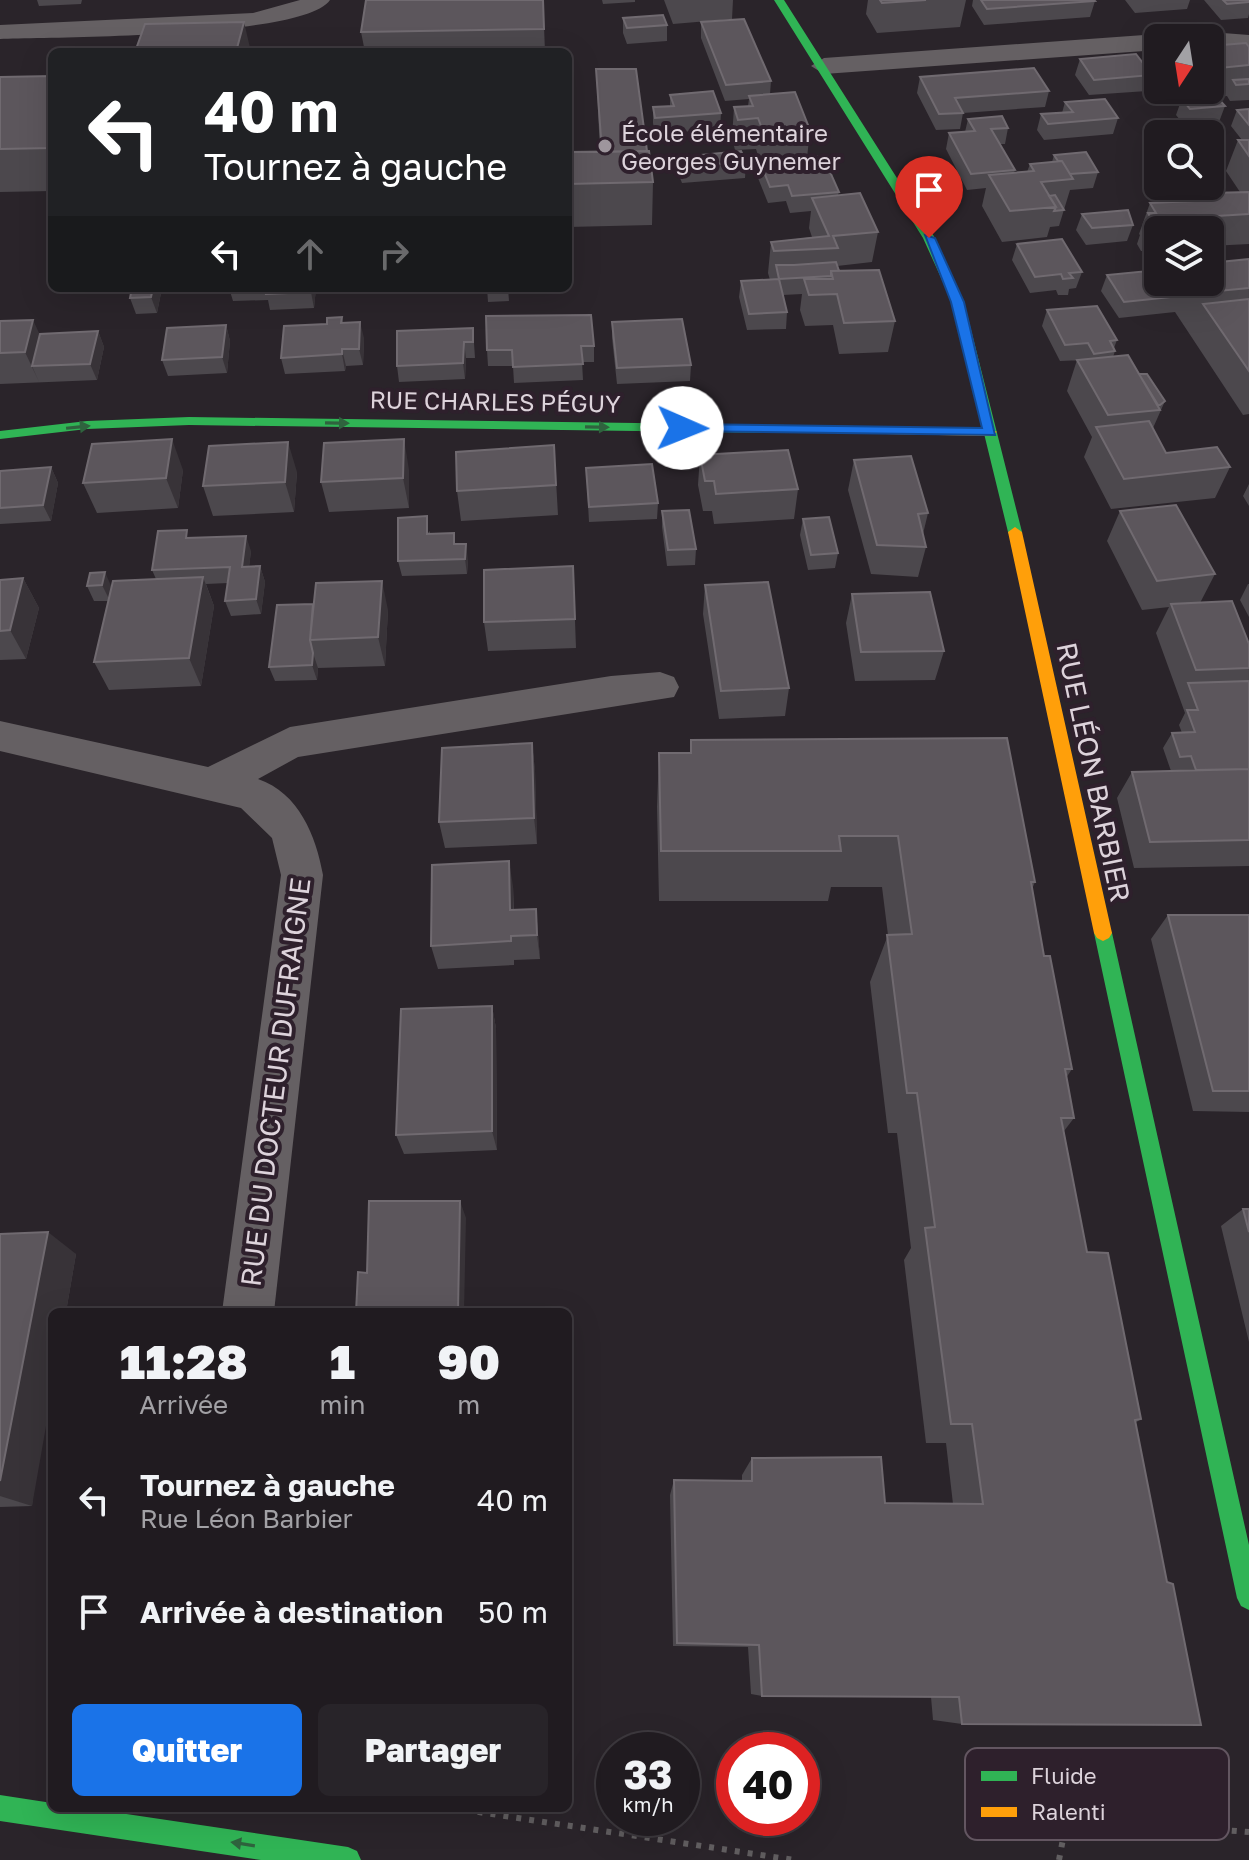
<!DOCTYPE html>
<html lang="fr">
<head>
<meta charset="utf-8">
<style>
  body { margin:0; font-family:"Golos Text",sans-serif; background:#282429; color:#f1f3f6; height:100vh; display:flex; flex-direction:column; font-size:30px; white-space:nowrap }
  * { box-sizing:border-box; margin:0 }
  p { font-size:26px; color:#a2a1a5 }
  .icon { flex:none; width:44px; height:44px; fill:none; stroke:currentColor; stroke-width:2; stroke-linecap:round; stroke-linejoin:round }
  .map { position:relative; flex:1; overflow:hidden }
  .drawer { position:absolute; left:48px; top:1308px; width:524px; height:504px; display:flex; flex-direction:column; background:#201b20; border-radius:12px; box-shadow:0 8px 32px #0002,0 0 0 2px #3d393e }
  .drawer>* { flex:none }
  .hud { position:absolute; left:48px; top:48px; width:524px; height:244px; border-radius:12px; box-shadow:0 8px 32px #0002,0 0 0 2px #3d393e; background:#202124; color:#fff; overflow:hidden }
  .needle { width:52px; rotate:192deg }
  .controls { position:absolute; left:1144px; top:24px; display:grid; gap:16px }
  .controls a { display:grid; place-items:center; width:80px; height:80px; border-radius:12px; background:#201b20; box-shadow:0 8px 32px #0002,0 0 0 2px #3d393e; font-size:40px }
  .speed { position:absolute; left:596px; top:1732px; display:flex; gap:16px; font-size:40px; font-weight:700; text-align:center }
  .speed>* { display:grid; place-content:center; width:104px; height:104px; border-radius:50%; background:#201b20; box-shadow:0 8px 32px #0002,0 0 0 2px #3d393e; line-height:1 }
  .speed small { font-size:20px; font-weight:400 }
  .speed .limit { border:12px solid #d22; background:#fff; color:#111 }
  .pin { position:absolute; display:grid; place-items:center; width:68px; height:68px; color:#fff; margin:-82px -34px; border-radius:50% 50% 50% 0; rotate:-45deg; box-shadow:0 0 8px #0007 }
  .pin .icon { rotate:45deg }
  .me { position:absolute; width:88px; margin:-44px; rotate:91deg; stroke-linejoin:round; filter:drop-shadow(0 0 6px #0008) }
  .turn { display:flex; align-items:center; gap:28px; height:168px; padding:0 24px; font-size:36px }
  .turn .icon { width:104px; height:104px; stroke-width:2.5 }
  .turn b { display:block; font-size:56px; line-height:68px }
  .lanes { display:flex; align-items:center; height:76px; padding:0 24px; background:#0003; justify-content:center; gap:40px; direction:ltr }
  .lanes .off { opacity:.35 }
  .eta { display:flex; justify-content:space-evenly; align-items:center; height:136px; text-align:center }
  .eta b { font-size:48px; font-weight:800; line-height:56px }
  .primary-button { display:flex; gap:16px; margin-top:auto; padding:16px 24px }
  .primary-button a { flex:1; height:92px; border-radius:12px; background:#1a73e8; color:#fff; font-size:32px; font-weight:800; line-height:92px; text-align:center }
  .primary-button a+a { background:#282429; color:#f1f3f6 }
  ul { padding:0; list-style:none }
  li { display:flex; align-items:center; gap:24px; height:112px; padding:0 24px }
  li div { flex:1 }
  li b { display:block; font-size:30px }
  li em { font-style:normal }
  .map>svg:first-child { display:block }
</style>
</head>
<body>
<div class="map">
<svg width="1249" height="1860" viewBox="0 0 1249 1860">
  <rect width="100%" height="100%" fill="#2a242a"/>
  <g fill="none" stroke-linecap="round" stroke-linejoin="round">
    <!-- path -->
    <path stroke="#615e60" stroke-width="6" stroke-dasharray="5 8" stroke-linecap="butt" d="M452 1808 794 1860
      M1059 1860 1067 1818 1249 1832"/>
    <!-- street -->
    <path fill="#656063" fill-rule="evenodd" d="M300 0H330C304 38 55 37 0 39V25L253 13Z
      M1210 32 1249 35V51L1210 48V38H1199Z
      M1158 34 1168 38H1158V50L824 74 811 66 824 58Z
      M660 672 674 677 679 687 674 697 298 757 258 779C299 793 316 836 323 875L274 1312H222L281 875 272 838 241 808 0 751V721L208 767 290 727 611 676Z"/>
    <!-- fast -->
    <path fill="#30b455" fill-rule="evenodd" d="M774 0H784L935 238 964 302 1022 532 1020 536H1010L1008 532 952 302 923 238Z
      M189 417 787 425 794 429 787 433 189 425 87 429 0 439V431L87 421Z
      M1103 925 1109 928 1112 933 1249 1545V1610L1241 1606 1237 1598 1094 933 1097 928Z
      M0 1795 52 1803V1808H86L348 1847 357 1851 361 1860H261L0 1821Z"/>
    <!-- slow -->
    <path fill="#ff9f0a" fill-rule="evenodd" d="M787 425 990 428 997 432 990 436 782 432V426Z
      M1015 527 1022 532 1112 933 1109 938 1103 941 1097 938 1094 933 1008 532Z"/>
  </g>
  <!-- wall -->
  <path fill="#4c484d" d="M37 0H82L81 4 39 6Z
    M543 0 545 52H365L361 32Z
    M602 0H635V2L603 4Z
    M664 0H733L732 19 673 24Z
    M868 0H966L960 27 877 33 866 14Z
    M973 0H1094L1095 1 1090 17 984 25 972 6Z
    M1125 0H1190L1187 9 1135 13Z
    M1204 0H1249V14L1248 18 1221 20Z
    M623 18 667 25V41L627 44 623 33Z
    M701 22 771 81 770 94 810 130 807 158 839 192 838 195 878 232 872 262 837 266 839 271 895 321 888 352 839 354 833 325 805 326 800 310 802 294 783 295 787 312 786 329 747 330 739 297 741 281 770 280 768 273 771 242 812 237 809 228 811 211 790 213 786 201 768 203 758 178 760 162 756 149 735 150 732 138 734 107 748 106 749 99 725 101 701 38Z
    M1210 46 1249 47V100L1230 101 1227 96 1218 97 1225 106 1219 122 1184 125 1176 115 1181 101 1167 102 1151 81 1147 91 1089 95 1075 75 1080 59 1152 75 1158 58V90H1210Z
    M596 69 647 151 653 182 652 225 568 227V152H600Z
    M52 76V191L0 192V77Z
    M920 77 1049 91 1045 107 963 113 960 129 936 130 917 93Z
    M670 95 721 113 720 129 655 134 653 123V107L670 106Z
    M1065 102 1118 118 1113 134 1044 140 1037 130 1041 114 1062 113Z
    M1249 109V244L1210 246V230H1158V282L1178 291 1182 282H1210L1249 259V414L1243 415 1175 312 1119 318 1101 291 1107 275 1147 271 1142 262 1146 251H1141L1137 244 1140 235 1139 234 1150 203 1208 201 1211 193 1240 192 1226 171 1238 140H1242L1231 126 1237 110Z
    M968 119 1008 128 1005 144H999L1015 170 1014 173 1027 172 1030 164 1052 162 1054 155 1098 172 1093 188 1070 190 1059 226 1050 227 1047 237 1002 242 982 206 986 188 967 190 946 149 949 133 965 132Z
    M679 157 746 162 745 178 682 183 678 173Z
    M1082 214 1133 225 1127 241 1086 245 1076 230Z
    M1017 244 1082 272 1076 288 1069 289 1068 295H1058L1056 290 1030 293 1012 260Z
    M132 288H162L157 313 136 314 130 298Z
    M229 288H316L314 308 270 310 268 300 233 301Z
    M487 288H508L509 301 488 302Z
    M1047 310 1117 340 1114 348 1115 351 1113 357 1139 374 1165 401 1153 428 1166 453 1230 467 1215 498 1111 509 1084 457 1092 437 1067 391 1077 360H1083L1060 361 1042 326Z
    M342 317 343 323 364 338 363 365 346 366 345 371 285 374 281 358 327 324Z
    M0 321 40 334 98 331 104 347 97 380 0 384Z
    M612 322 691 365 690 381 617 384 612 338Z
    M226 325 230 341 227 373 168 376 162 360Z
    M473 328 475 358H466L465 379 399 382 397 366Z
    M594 346V362H582L583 380 514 383 513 366H488L487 350Z
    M554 445 558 515 461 521 457 491Z
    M700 455 798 489 794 519 714 524 712 511H703L698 485Z
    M854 460 928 513 923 534 926 547 918 577 871 574 848 490Z
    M51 467 58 483 51 521 0 524V471Z
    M586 468 658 503 657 519 589 522Z
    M183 470 178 508 97 513 83 483Z
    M409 470V508L329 512 321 482Z
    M297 472 294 512 213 516 203 486Z
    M1249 484V506L1243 496Z
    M662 511 696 549 695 565 667 566 662 527Z
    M1120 511 1215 574 1200 603 1249 644V866L1134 868 1117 798 1132 772 1171 771 1163 748 1172 733H1182L1179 725 1185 713 1156 633 1169 607 1142 610 1107 541Z
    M803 519 838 553 835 568 808 570 800 535Z
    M430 531V534L456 544 468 560 467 574 402 576 398 561Z
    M190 538 251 551 249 567 260 566 265 582 261 614 231 616 225 601 228 583 206 584 214 606 201 686 109 690 94 662 108 601H94L87 586H111L156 579 152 570Z
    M573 566 576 648 488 651 484 622Z
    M23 578 39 608 26 659 0 660V580Z
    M1248 584H1249V617L1240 600Z
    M705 585 789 688 785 716 719 719 703 614Z
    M852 594 944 651 935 680 855 681 846 623Z
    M277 605 388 610 385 666 318 668 317 680 275 681 269 667Z
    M691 740 1035 882 1032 889 1044 956 1072 1069 1066 1078 1074 1118 1064 1131 1087 1252 1141 1419 1135 1423 962 1724 933 1720 931 1697 762 1696 751 1694 748 1647 673 1646 670 1495 674 1480 742 1481V1475L752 1458 885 1503 953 1504 946 1443H926L904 1260 911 1248 897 1133H888L870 982 888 935 882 887H831L828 901H659L657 807 659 753H690Z
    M532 743 535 771 537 844 445 848 439 822Z
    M513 886 514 910 536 909 540 959 514 960V965L438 969 431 946Z
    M1168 915H1249V1112L1193 1111 1151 939Z
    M492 1006 496 1028 497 1150 404 1154 396 1135Z
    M1243 1209H1249V1342L1221 1226Z
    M0 1234 76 1254 66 1312H52L32 1506 0 1507Z"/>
  <!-- shaded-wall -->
  <path fill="#383338" d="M244 22 251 52H236Z
    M153 288H162L157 313 151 297Z
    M311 288H316L314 308 311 292Z
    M33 320 47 350 32 366 39 382 25 352Z
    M360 322 364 338 363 365 359 349Z
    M226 325 230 341 227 373 222 357Z
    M98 331 104 347 97 380 90 364Z
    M464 342 466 358 465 379 463 363Z
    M342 349 346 366 345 371 342 354Z
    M172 439 183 470 178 508 166 478Z
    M404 439 409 470V508L403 478Z
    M288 442 297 472 294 512 285 482Z
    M51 467 58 483 51 521 43 505Z
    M246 536 251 551 247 583 242 567Z
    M466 544 468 560 467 574 465 559Z
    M260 566 265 582 261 614 256 599Z
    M105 572 112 588 110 601 102 585Z
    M203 577 214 606 201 686 189 658Z
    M23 578 39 608 26 659 10 630Z
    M382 581 388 610 385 666 378 637Z
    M313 653 318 668 317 680 312 665Z
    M532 743 535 771 537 844 534 818Z
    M509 861 513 886 514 935 510 910Z
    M536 909 538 933 540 959 537 935Z
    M492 1006 496 1028 497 1150 492 1131Z
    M460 1201 466 1218 464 1312H458Z
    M48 1232 76 1254 66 1312H52V1392L32 1506 0 1496V1481Z"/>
  <!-- building -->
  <path fill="#5c565c" stroke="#706a70" stroke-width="2" d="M366 0H543L544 29 361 32Z
    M880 0H926L882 3Z
    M981 0H1094L1095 1 987 9Z
    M1223 0H1249V2L1227 4Z
    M663 15 667 25 627 28 623 18Z
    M744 19 771 81 726 85 701 22Z
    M244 22 236 52H135L145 24Z
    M1246 43 1249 47V65L1210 69V46Z
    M1136 54 1152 75 1094 80 1080 59Z
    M1034 68 1049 91 955 98 963 113 939 114 920 77Z
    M596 69H636L647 151 602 152Z
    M52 76V148L0 149V77Z
    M1249 79V84L1236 85 1233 80Z
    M713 91 721 113 655 118 653 107 674 106 670 95Z
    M795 92 810 130 764 134 758 118 738 120 734 107 753 106 749 96Z
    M1216 96 1225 106 1190 109 1182 99Z
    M1105 99 1118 118 1048 124 1041 114 1073 112 1065 102Z
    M1249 109V125L1237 110Z
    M1002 116 1008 128 991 129 1015 170 971 174 949 133 975 131 968 119Z
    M1238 140H1249V156Z
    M649 151 653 182 568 184V152Z
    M741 151 746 162 683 167 679 157Z
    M1086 152 1098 172 1070 174 1062 161H1058L1054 155Z
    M823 156 839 192 792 196 788 185 770 187 760 162Z
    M1062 161 1073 179 1041 182 1056 207 1010 211 989 175 1034 171 1030 164Z
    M1249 192V214L1152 220 1148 213H1156L1150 203 1216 200 1211 193Z
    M860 193 878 232 833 236 838 248 774 251 771 242 829 236 812 198Z
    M1055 195 1064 210 1054 211 1056 207 1049 196Z
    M1128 210 1133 225 1092 228 1082 214Z
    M1062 239 1082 272 1069 273 1073 278 1063 279 1061 274 1035 277 1017 244Z
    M1158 245V261L1147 246Z
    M1249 259V288L1208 292 1201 282H1210V263Z
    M836 262 839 271H831V276L779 279 776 265H794Z
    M879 270 895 321 844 323 837 294 809 295 804 279H833L831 271Z
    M1158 270V282H1172L1181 296 1124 302 1107 275Z
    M779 279 787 312 749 314 741 281Z
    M132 288H153L151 297 130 298Z
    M267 288H311V292L266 294Z
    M1249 299V371L1203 304Z
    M1097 306 1117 340 1110 341 1115 351 1094 354 1088 343 1065 345 1047 310Z
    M591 315 594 346H581L583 364 513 367 512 350H487L486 316Z
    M342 317 341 323 360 322 359 349H342V354L281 358 284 326 327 324V318Z
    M682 319 691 365 617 368 612 322Z
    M33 320 25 352 0 353V321Z
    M226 325 222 357 162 360 167 328Z
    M473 328V342H464L463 363 397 366V331Z
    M98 331 90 364 32 366 40 334Z
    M1128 355 1160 410 1108 415 1077 360Z
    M1139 374H1147L1165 401 1160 405H1158Z
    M1149 421 1166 453 1217 447 1230 467 1124 479 1096 427Z
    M172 439 166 478 83 483 92 444Z
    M404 439 403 478 321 482 324 443Z
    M288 442 285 482 203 486 209 446Z
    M554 445 556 485 457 491 456 452Z
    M788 450 798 489 716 494 714 481H705L700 455Z
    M911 456 928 513 918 514 926 547 877 545 854 460Z
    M652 464 658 503 589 507 586 468Z
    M51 467 43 505 0 508V471Z
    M1176 505 1215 574 1157 581 1120 511Z
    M689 510 696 549 668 550 662 511Z
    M427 516V534L454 533V544H466L465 559 398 561V518Z
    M829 517 838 553 811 555 803 519Z
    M187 530 186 538 246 536 242 567 260 566 256 599 225 601 230 567 152 570 158 531Z
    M573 566 575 619 484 622V570Z
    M105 572 102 585 87 586 90 573Z
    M203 577 189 658 94 662 113 581Z
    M23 578 10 630 0 631V580Z
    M382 581 378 637 310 640 316 583Z
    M768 582 789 688 721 691 705 585Z
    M930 592 944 651 861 652 852 594Z
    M1232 601 1249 644V668L1196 670 1171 604Z
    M313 604 310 640 313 653 312 665 269 667 277 605Z
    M1249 681V769L1196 770 1191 756 1180 757 1172 733 1195 732 1187 710H1198L1188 683Z
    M1007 738 1035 882H1031L1044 956H1050L1072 1069H1065L1074 1118H1061L1087 1252 1108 1253 1141 1419 1135 1420 1167 1582 1173 1584 1201 1725 962 1724 959 1697 762 1696 759 1645 677 1643 674 1480 752 1481V1458L881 1457 885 1503 983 1504 972 1424H951L925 1228 935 1227 917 1093H907L887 935 912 934 898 836H839L841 851H661L659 753H691V740Z
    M532 743 534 818 439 822 442 748Z
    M1249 769V840L1150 842 1132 772Z
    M509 861 510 910 536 909 537 935 511 936V941L431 946 432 865Z
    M1168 915H1249V1091H1213Z
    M492 1006V1131L396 1135 401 1009Z
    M369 1201H460L458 1312H356L358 1272 367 1273Z
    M1243 1209H1249V1232Z
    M48 1232 0 1481V1234Z"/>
  <!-- one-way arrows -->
  <defs><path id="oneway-solid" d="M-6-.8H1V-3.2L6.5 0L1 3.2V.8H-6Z" transform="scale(2)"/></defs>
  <g fill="#2f633e">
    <use href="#oneway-solid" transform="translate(337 423) rotate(1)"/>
    <use href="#oneway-solid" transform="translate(78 427) rotate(-6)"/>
    <use href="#oneway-solid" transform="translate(597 427) rotate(1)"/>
    <use href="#oneway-solid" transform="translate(243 1844) rotate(-171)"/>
  </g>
  <!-- route -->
  <path fill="#1a73e8" stroke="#114b97" stroke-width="2" d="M925 235 935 238 964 302 995 435 677 431 675 428 682 424 982 428 951 302Z"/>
  <!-- markers -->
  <circle fill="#9e969d" stroke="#2e202c" stroke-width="3" cx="605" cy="146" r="8"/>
  <g text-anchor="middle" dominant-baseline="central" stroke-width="8" stroke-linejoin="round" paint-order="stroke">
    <!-- far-poi labels -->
    <g font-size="24" fill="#ddd3db" stroke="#2e202c" text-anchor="start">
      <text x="621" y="132">École élémentaire<tspan x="621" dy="28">Georges Guynemer</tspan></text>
    </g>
    <!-- far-street labels -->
    <g font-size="24" fill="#ddd3db" stroke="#2e202c">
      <text transform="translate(495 401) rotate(1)">RUE CHARLES PÉGUY</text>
    </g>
    <!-- street labels -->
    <g font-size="28" fill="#ddd3db" stroke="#2e202c">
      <text transform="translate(1094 772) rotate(78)">RUE LÉON BARBIER</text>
      <text transform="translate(275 1082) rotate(-83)">RUE DU DOCTEUR DUFRAIGNE</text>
    </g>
  </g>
  <!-- legend -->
  <rect x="965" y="1748" width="264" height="92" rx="12" fill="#2e202c" stroke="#635661" stroke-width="2"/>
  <rect x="981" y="1771" width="36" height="10" fill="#30b455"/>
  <rect x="981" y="1807" width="36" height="10" fill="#ff9f0a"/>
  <g font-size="22" fill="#ddd3db">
    <text x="1031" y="1784">Fluide</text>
    <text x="1031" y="1820">Ralenti</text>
  </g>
</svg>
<div class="controls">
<a><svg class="needle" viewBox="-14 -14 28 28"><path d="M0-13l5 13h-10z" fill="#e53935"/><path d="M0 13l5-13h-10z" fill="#a2a1a5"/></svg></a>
<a><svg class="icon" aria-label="search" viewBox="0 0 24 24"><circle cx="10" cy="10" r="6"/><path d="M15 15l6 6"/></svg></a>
<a><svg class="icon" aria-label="layers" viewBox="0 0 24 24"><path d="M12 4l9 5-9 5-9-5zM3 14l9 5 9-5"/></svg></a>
</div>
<div class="speed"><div>33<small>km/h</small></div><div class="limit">40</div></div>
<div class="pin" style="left:929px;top:238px;background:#d93025"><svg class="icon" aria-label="arrive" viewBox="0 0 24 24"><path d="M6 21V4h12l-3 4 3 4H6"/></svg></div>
<svg class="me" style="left:682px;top:428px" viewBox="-20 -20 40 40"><circle r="19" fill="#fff"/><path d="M0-13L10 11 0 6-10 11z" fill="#1a73e8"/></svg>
<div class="hud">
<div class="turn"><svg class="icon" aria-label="left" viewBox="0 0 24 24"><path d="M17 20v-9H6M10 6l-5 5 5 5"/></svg><div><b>40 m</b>Tournez à gauche</div></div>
<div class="lanes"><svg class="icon" aria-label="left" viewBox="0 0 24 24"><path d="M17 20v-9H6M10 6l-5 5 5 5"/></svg><svg class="icon off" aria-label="ahead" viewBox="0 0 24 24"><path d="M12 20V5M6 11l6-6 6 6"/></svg><svg class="icon off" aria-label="right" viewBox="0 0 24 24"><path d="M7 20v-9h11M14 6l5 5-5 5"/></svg></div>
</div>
<section class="drawer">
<div class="eta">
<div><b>11:28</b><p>Arrivée</p></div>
<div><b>1</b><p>min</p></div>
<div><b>90</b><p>m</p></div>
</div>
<ul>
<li><svg class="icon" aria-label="left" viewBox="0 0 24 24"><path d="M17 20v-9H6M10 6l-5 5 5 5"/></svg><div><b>Tournez à gauche</b><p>Rue Léon Barbier</p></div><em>40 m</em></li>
<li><svg class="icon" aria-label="arrive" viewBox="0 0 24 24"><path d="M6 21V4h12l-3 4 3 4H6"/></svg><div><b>Arrivée à destination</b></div><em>50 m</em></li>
</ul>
<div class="primary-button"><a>Quitter</a><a>Partager</a></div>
</section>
</div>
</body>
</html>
